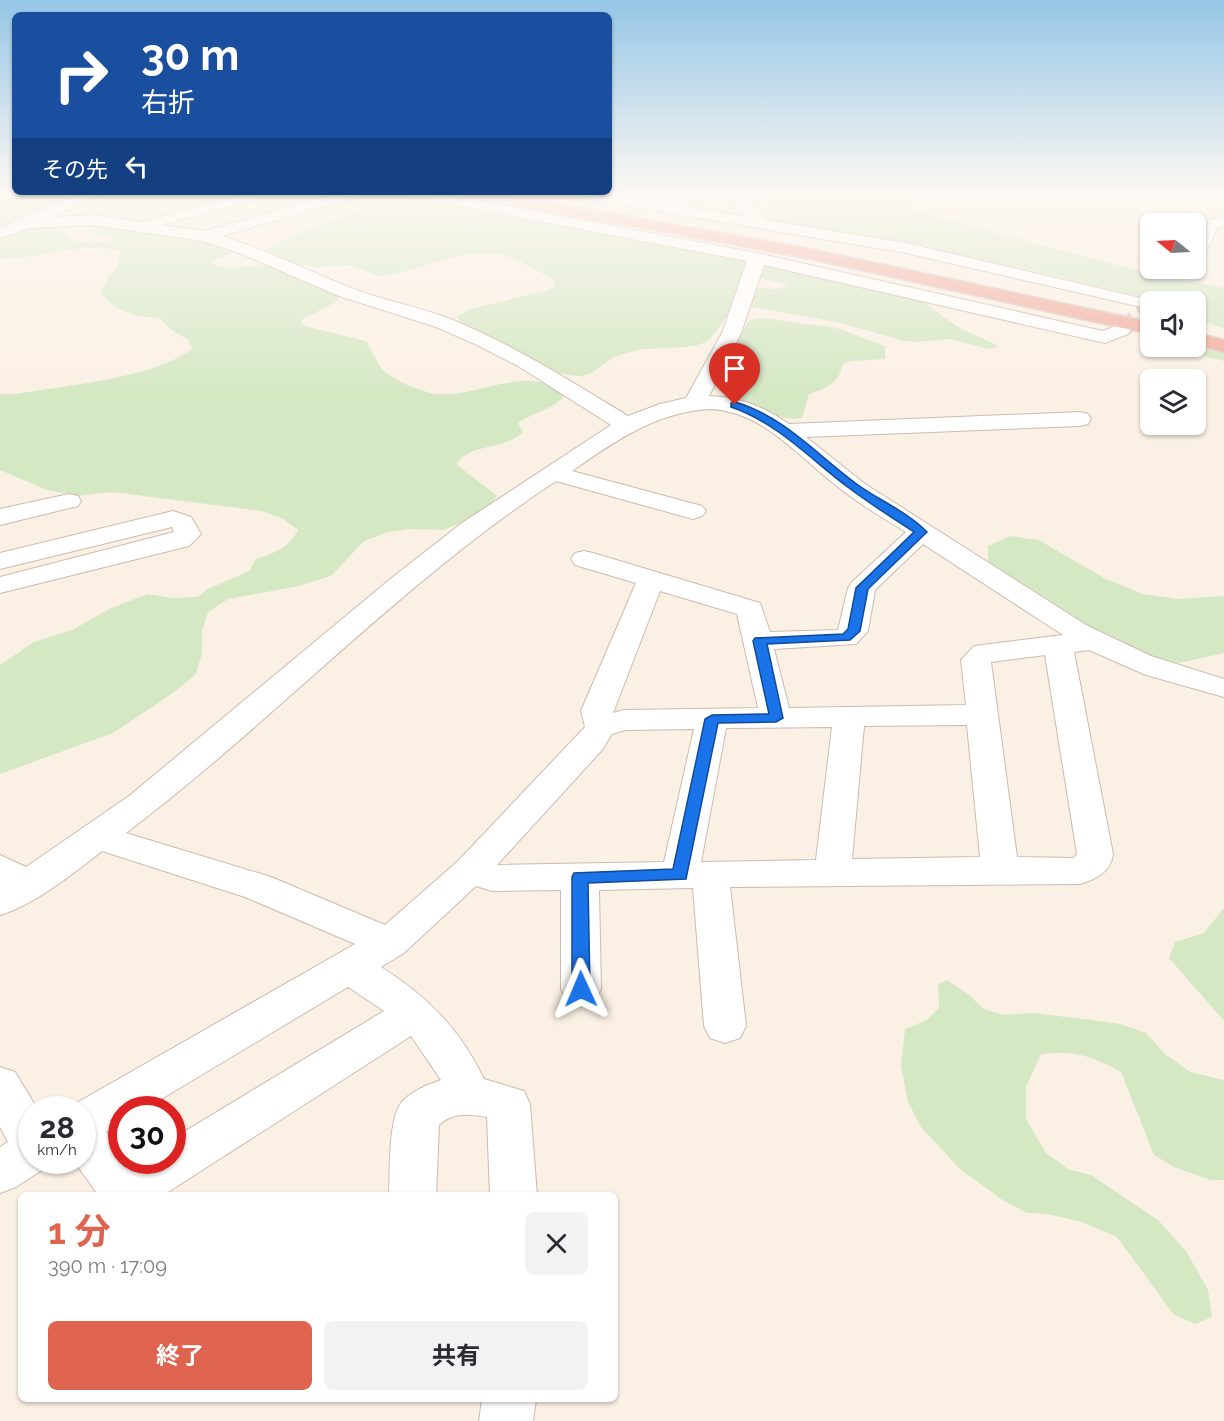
<!DOCTYPE html>
<html lang="ja">
<head>
<meta charset="utf-8">
<style>
  body { margin:0; font-family:Raleway,"Noto Sans JP",sans-serif; background:#f2f2f3; color:#2b2b33; height:100vh; display:flex; flex-direction:column; font-size:22px; white-space:nowrap }
  * { box-sizing:border-box; margin:0 }
  p { font-size:20px; color:#7c7c81 }
  .icon { flex:none; width:33px; height:33px; fill:none; stroke:currentColor; stroke-width:2; stroke-linecap:round; stroke-linejoin:round }
  .map { position:relative; flex:1; overflow:hidden }
  .side { position:absolute; left:18px; top:1192px; width:600px; height:210px; display:flex; flex-direction:column; background:#fff; border-radius:9px; box-shadow:0 2px 4px #0004 }
  .side>* { flex:none }
  .banner { position:absolute; left:12px; top:12px; width:600px; height:183px; border-radius:9px; box-shadow:0 2px 4px #0004; background:#1a4fa0; color:#fff; overflow:hidden }
  .needle { width:39px; rotate:288deg }
  .fabs { position:absolute; left:1140px; top:213px; display:grid; gap:12px }
  .fabs a { display:grid; place-items:center; width:66px; height:66px; border-radius:9px; background:#fff; box-shadow:0 2px 4px #0004; font-size:30px }
  .speed { position:absolute; left:18px; top:1096px; display:flex; gap:12px; font-size:30px; font-weight:700; text-align:center }
  .speed>* { display:grid; place-content:center; width:78px; height:78px; border-radius:50%; background:#fff; box-shadow:0 2px 4px #0004; line-height:1 }
  .speed small { font-size:15px; font-weight:400 }
  .speed .limit { border:9px solid #d22; background:#fff; color:#111 }
  .pin { position:absolute; display:grid; place-items:center; width:51px; height:51px; color:#fff; margin:-62px -26px; border-radius:50% 50% 50% 0; rotate:-45deg; box-shadow:0 0 6px #0007 }
  .pin .icon { rotate:45deg }
  .me { position:absolute; width:66px; margin:-33px; rotate:359deg; stroke-linejoin:round; filter:drop-shadow(0 0 4px #0008) }
  .turn { display:flex; align-items:center; gap:21px; height:126px; padding:0 30px; font-size:27px }
  .turn .icon { width:78px; height:78px; stroke-width:2.5 }
  .turn b { display:block; font-size:42px; line-height:51px }
  .then { display:flex; align-items:center; height:57px; padding:0 30px; background:#0003; gap:12px; font-size:22px }
  .round { display:grid; place-items:center; flex:none; width:63px; height:63px; border-radius:9px; background:#f2f2f3 }
  .head { display:flex; align-items:center; justify-content:space-between; height:102px; padding:0 30px }
  h1 { font-size:36px; font-weight:700; line-height:45px; color:#df644f }
  .button { display:flex; gap:12px; margin-top:auto; padding:12px 30px }
  .button a { flex:1; height:69px; border-radius:9px; background:#df644f; color:#fff; font-size:24px; font-weight:700; line-height:69px; text-align:center }
  .button a+a { background:#f2f2f3; color:#2b2b33 }
  .map>svg:first-child { display:block }
</style>
</head>
<body>
<div class="map">
<svg width="1224" height="1421" viewBox="0 0 1224 1421">
  <rect width="100%" height="100%" fill="#fbf0e4"/>
  <!-- green -->
  <path fill="#d5e8c4" d="M0 193H81L46 210 20 216 18 221 0 226Z
    M397 193 746 261C745 280 722 336 703 343 685 351 651 345 631 352 624 354 615 356 609 360 589 374 588 380 560 373 527 365 493 341 462 325L457 317 470 309 549 290 555 286 554 280 516 259 495 253 460 255 396 274 378 276 350 265 315 267 297 264 267 250 274 244 360 209 364 199 361 194Z
    M767 193H915L905 202 915 211 1155 275 1224 288V329L1196 318V302L1159 301 1030 270 775 223 768 208Z
    M102 224 203 239 239 251 213 260 212 264C236 272 249 263 273 265 289 266 289 274 301 279 314 285 328 288 341 294L336 302 301 320 304 326 366 341C372 350 376 361 382 369 389 377 401 382 410 386 418 389 428 393 436 394 477 399 530 361 565 395 556 408 532 413 518 423L523 432C499 453 474 441 456 464L497 496 490 505 468 520 444 530 410 529 388 532 364 541 331 576 295 587 228 599 208 612 202 631V653L196 674 173 693 113 733 0 774V665L34 642 72 630 109 609 148 594 174 598 198 597 206 590 249 571 256 559C274 553 289 548 298 530L283 519 262 511 112 492 78 496 47 490 0 470V394H17C66 385 152 379 192 349L188 339 171 330 160 318C134 316 118 314 101 293 105 276 121 270 120 251 81 241 39 259 0 259V236C16 232 35 225 52 227 61 229 64 237 71 239 83 244 98 243 109 241L111 237 87 232 86 228Z
    M765 265 913 295C930 305 943 318 960 328 973 335 988 339 999 347L989 349 949 339 916 342 900 340 841 323 753 307 749 303 757 288 779 289 788 285 760 278 757 274 759 268Z
    M762 318 837 328 885 346V359L850 361 842 365C840 383 825 389 809 394L802 418C778 422 745 405 726 392 719 364 733 344 749 321Z
    M1163 347H1195L1224 353V361Z
    M1010 536 1039 540 1104 578 1143 594 1178 599 1224 596V653L1179 663 1152 657 1062 614 1020 582 988 563V546Z
    M1224 908V1021L1169 958 1175 942 1204 933Z
    M947 980 969 995 984 1009 1003 1015 1034 1013 1091 1020 1120 1024 1146 1033 1165 1054 1190 1072 1224 1080V1180H1211L1174 1167 1154 1155 1121 1072C1089 1055 1077 1051 1041 1054L1026 1087V1119L1046 1153 1068 1169 1091 1175 1158 1220 1186 1251 1208 1290 1212 1317 1195 1324 1174 1315 1117 1237 1082 1222 1047 1214 1027 1213 1001 1199 960 1169 921 1127 908 1102 901 1066 905 1029 927 1020 939 1008 938 984Z"/>
  <g fill="none" stroke-linecap="round" stroke-linejoin="round">
    <!-- minor-tunnel -->
    <path stroke="#d9cabe" stroke-width="17" stroke-dasharray="17 8" stroke-linecap="butt" d="M1121 330 1148 309"/>
    <!-- minor casing -->
    <g stroke="#cebaae" stroke-width="2">
      <path id="minor" d="M81 193H101L54 217 94 215 143 222 247 193H273L271 196 161 225 205 231 339 193H363L361 196 222 236C266 250 307 270 349 287 382 301 419 306 453 320 515 346 571 381 628 416L660 404 686 398 722 333 747 261 413 197 406 193H438L757 253 1103 331 1121 324 1128 326 1131 330 1128 334 1105 343 764 265 741 333 709 396C740 397 764 407 789 424L1080 412 1088 414 1091 419 1088 424 1080 426 806 437 865 484 1086 625 1151 656 1224 679V697L1146 675 1089 650 1074 652 1113 854C1111 872 1096 879 1080 884L730 887 746 1026 740 1038 725 1043 710 1038 704 1026 693 888 599 890 601 989 595 1000 581 1005 567 1000 561 989V890L492 891 476 886 404 953 381 967C427 996 460 1029 484 1079L524 1091 530 1104 537 1196H490L487 1117C468 1114 453 1112 439 1125L436 1196H389C390 1174 388 1120 401 1103 411 1091 427 1085 441 1080L411 1036 162 1196H99L74 1161H82V1110L66 1109 355 944 245 897 102 851C74 873 34 905 0 915V855L26 867 129 796 394 576 462 523 611 425 518 366 475 344 436 327 339 296 237 252 203 241 94 225 30 228 0 238V228ZM710 409C761 411 795 453 833 483 856 502 881 517 906 532L852 582 848 588 838 630 770 632 760 603 593 553 584 551 575 553 571 559 575 565 636 583 581 711 585 727 458 861 385 925 271 877 126 833C274 721 401 583 556 481L693 519 702 516 706 511 702 506 572 471C615 441 656 412 710 409ZM923 544 1063 635 974 646 961 660 966 705 789 708 774 649 856 644 868 631 875 590ZM660 591 737 614 758 708 624 710 613 713ZM1045 655 1077 854 1073 858 1017 857 991 662ZM967 725 980 857 852 859 864 726ZM832 727 816 860 701 862 726 728ZM694 729 664 862 497 865 602 750 612 734 626 730ZM348 987 384 1011 172 1139V1161H137L131 1165 128 1161H122V1152L106 1132 122 1123V1110H143Z
        M568 193H604L744 216 730 198 734 193H749L746 198 765 220 906 243 1158 302H1150V309L906 253 575 197Z
        M1224 216V226L1217 228 1210 246 1196 253V240L1204 222Z
        M69 494 78 496 81 501 78 506 0 525V509Z
        M173 511 191 517 201 534 189 546 0 593V577L174 532 172 527 0 569V553Z
        M0 1067 15 1072 38 1110H32V1161H51L48 1166 16 1187 0 1193V1147L8 1142 0 1127Z
        M482 1400H536L533 1421H479Z"/>
    </g>
    <!-- highway casing -->
    <g stroke="#d8d0cd" stroke-width="3">
      <path id="highway" d="M451 193H492L546 202 806 248 1150 322V334L806 258 633 226 459 198Z
        M1196 333 1224 340V352L1196 345Z"/>
    </g>
    <!-- minor -->
    <use href="#minor" fill="#fff" fill-rule="evenodd"/>
    <!-- highway -->
    <use href="#highway" fill="#f2ad9e" fill-rule="evenodd"/>
  </g>
  <!-- sky -->
  <linearGradient id="sky" x2="0" y2="1"><stop stop-color="#95c6e6"/><stop offset="0.49" stop-color="#fdf8f3"/><stop offset="1" stop-color="#fdf8f3" stop-opacity="0"/></linearGradient>
  <rect width="1224" height="392" fill="url(#sky)"/>
  <!-- route -->
  <path fill="#1a73e8" stroke="#114b97" stroke-width="1.5" d="M735 402C784 416 818 456 858 485 879 500 909 513 927 532L868 589 860 631 850 640 767 644 783 718 776 722 718 723 686 879 588 883 590 989 587 994H575L572 989V877L574 873 673 869 705 719 712 715 769 714 753 641 755 638 843 634 848 629 856 588 914 532C893 518 870 504 849 488 811 460 778 423 731 407V403Z"/>
</svg>
<div class="fabs">
<a><svg class="needle" viewBox="-14 -14 28 28"><path d="M0-13l5 13h-10z" fill="#e53935"/><path d="M0 13l5-13h-10z" fill="#7c7c81"/></svg></a>
<a><svg class="icon" aria-label="sound" viewBox="0 0 24 24"><path d="M4 9h4l5-4v14l-5-4H4zM17 9q2 3 0 6"/></svg></a>
<a><svg class="icon" aria-label="layers" viewBox="0 0 24 24"><path d="M12 4l9 5-9 5-9-5zM3 14l9 5 9-5"/></svg></a>
</div>
<div class="speed"><div>28<small>km/h</small></div><div class="limit">30</div></div>
<div class="pin" style="left:735px;top:405px;background:#d93025"><svg class="icon" aria-label="arrive" viewBox="0 0 24 24"><path d="M6 21V4h12l-3 4 3 4H6"/></svg></div>
<svg class="me" style="left:581px;top:989px" viewBox="-20 -20 40 40"><path d="M0-17L14 15 0 8-14 15z" fill="#1a73e8" stroke="#fff" stroke-width="4"/></svg>
<div class="banner">
<div class="turn"><svg class="icon" aria-label="right" viewBox="0 0 24 24"><path d="M7 20v-9h11M14 6l5 5-5 5"/></svg><div><b>30 m</b>右折</div></div>
<div class="then">その先<svg class="icon" aria-label="left" viewBox="0 0 24 24"><path d="M17 20v-9H6M10 6l-5 5 5 5"/></svg></div>
</div>
<section class="side">
<div class="head"><div><h1>1 分</h1><p>390 m · 17:09</p></div><a class="round"><svg class="icon" aria-label="close" viewBox="0 0 24 24"><path d="M6 6l12 12M18 6L6 18"/></svg></a></div>
<div class="button"><a>終了</a><a>共有</a></div>
</section>
</div>
</body>
</html>
